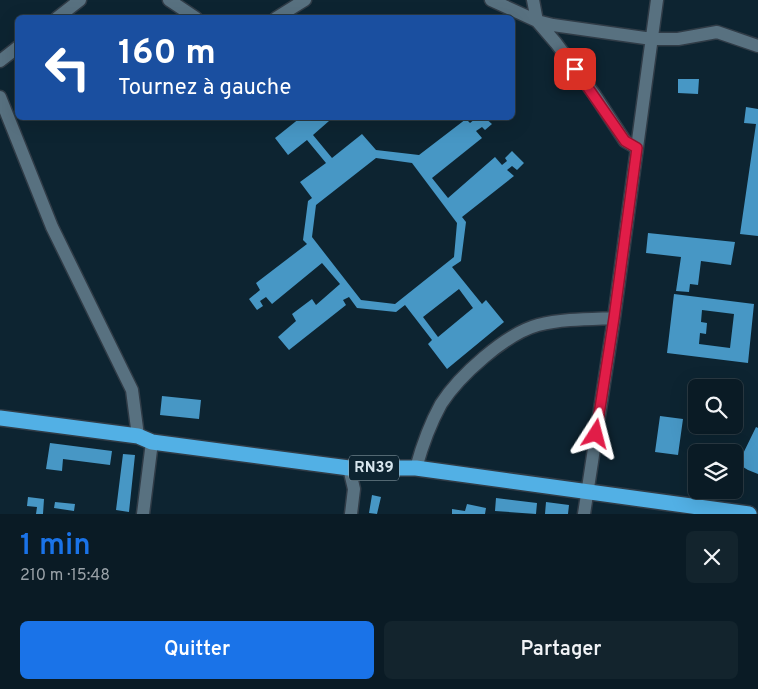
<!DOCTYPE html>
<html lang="fr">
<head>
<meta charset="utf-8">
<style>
  body { margin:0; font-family:Overpass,sans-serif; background:#13242d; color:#f1f3f6; height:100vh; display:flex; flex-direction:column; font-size:19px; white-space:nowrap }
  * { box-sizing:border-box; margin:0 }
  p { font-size:16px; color:#99a1a7 }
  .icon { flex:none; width:28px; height:28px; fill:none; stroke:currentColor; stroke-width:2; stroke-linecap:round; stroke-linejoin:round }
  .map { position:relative; height:514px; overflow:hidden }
  .details { display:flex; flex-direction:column; background:#0a1b25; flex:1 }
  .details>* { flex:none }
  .top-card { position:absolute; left:15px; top:15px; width:500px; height:105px; border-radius:8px; box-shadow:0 5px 20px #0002,0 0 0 1px #2a3942; background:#1a4fa0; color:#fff; overflow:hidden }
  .fabs { position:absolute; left:688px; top:379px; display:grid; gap:10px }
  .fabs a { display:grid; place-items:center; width:55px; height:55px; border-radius:8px; background:#0a1b25; box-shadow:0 5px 20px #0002,0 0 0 1px #2a3942; font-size:25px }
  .pin { position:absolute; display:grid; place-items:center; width:42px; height:42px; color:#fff; margin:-21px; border-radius:10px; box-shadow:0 2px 8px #0006 }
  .me { position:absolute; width:55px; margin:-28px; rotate:9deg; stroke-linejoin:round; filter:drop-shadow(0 0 4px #0008) }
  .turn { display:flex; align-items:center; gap:18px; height:105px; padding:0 20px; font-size:22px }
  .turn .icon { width:65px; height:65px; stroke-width:2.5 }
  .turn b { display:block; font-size:35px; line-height:42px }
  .round { display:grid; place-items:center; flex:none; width:52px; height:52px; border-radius:8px; background:#13242d }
  .headline { display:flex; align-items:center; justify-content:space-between; height:85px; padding:0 20px }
  h1 { font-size:30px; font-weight:600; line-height:38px; color:#1a73e8 }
  .action { display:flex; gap:10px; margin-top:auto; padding:10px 20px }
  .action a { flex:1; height:58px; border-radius:8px; background:#1a73e8; color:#fff; font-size:20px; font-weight:600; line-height:58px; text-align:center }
  .action a+a { background:#13242d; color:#f1f3f6 }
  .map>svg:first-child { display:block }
</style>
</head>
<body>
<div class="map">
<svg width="758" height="514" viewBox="0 0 758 514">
  <rect width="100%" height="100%" fill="#0d2431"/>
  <!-- building -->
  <path fill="#4797c5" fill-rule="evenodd" d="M678 79H699L698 94 678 93Z
    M746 107 758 109V236L740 234 756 124 744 123Z
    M300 118H326L329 121 313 135 332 158 362 134 376 150 419 155 466 119 470 123 475 119 474 118H485L492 124 485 130 482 127 476 131 482 138 432 178 448 198 495 157 502 165 507 161 505 158 512 151 524 163 517 170 512 166 507 170 514 176 462 217 466 222 461 261 452 267 482 304 486 300 504 322 447 369 428 344 432 340 405 305 396 312 357 308 349 297 343 300 346 305 289 350 278 337 296 321 292 314 312 299 316 305 340 284 322 263 272 304 266 297 260 301 263 306 257 310 249 299 260 290 256 283 307 244 303 240 308 201 312 198 300 182 326 163 307 140 288 155 275 138ZM376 158 412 163 457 223 454 257 395 304 361 300 312 237 316 205ZM459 289 473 308 438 337 423 317Z
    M648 233 735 242 731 265 701 261 698 285 690 284 689 292 676 291 681 257 646 253Z
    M674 294 754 304 748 363 667 353ZM702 310 734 314 730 348 699 344 700 333 706 334 707 323 701 322Z
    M162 396 201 400 199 419 160 415Z
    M660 416 683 419 678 455 655 452Z
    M756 427 758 428V474L748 470 738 464Z
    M50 443 112 451 110 465 63 459 62 471 46 469Z
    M123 454 135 455 129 512 116 510Z
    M372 495 381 497 377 514 369 513Z
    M28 497 44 499 43 514H36L37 507 27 506Z
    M496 498 537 503 536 514 495 511Z
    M55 502 75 504 74 511 54 508Z
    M546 502 569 505 568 514H545Z
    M467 504 486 508 485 514H452V509L465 511Z"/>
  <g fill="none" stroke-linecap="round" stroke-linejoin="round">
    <!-- minor casing -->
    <g stroke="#303c47" stroke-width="15">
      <path id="minor" d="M169 0 196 18
        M491 0 537 21 553 25 652 39H678L717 32 758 46
        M533 0 537 21 556 43 594 94 625 141 637 148
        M57 18 80 0
        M276 18 305 0
        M0 61 18 47
        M0 97 52 227 132 390 138 436
        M349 468 354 489 351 514
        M416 468C422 446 430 424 441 404 459 376 505 334 538 325 562 319 589 319 614 318
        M143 514 152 442
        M584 514 614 318 657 0"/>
    </g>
    <!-- highway casing -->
    <g stroke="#303c47" stroke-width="18">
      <path id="highway" d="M0 418 138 436 152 442 349 468H416L749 514"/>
    </g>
    <!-- minor -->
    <use href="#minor" stroke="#587180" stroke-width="12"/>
    <!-- highway -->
    <use href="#highway" stroke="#52b0e5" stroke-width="15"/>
  </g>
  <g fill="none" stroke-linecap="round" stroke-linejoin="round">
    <!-- route casing -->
    <g stroke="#92132f" stroke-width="12">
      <path id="route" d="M575 69 625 141 637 148 614 318 596 434"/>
    </g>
    <!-- route -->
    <use href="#route" stroke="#e11d48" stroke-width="9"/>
  </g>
  <g text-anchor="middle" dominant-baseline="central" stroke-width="5" stroke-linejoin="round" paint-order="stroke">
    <!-- shield labels -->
    <rect fill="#0d2431" stroke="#9bacb5" stroke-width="1" x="349" y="455.5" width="50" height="25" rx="4"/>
    <g font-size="15" font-weight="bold" fill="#d8e6ee">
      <text x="374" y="468">RN39</text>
    </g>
  </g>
</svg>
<div class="fabs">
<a><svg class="icon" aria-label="search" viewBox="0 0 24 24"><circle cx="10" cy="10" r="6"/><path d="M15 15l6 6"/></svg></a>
<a><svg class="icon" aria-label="layers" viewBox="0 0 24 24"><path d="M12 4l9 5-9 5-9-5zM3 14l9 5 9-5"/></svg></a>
</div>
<div class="pin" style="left:575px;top:69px;background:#d93025"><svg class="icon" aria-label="arrive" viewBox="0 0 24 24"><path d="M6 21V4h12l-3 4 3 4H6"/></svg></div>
<svg class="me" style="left:596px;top:434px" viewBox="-20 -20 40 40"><path d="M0-17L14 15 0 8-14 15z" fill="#e11d48" stroke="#fff" stroke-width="4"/></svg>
<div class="top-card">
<div class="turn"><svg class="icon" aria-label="left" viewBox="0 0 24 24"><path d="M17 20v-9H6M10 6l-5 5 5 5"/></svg><div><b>160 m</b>Tournez à gauche</div></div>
</div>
</div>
<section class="details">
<div class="headline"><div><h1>1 min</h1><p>210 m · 15:48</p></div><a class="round"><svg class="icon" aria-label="close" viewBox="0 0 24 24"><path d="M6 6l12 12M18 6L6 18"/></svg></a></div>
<div class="action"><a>Quitter</a><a>Partager</a></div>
</section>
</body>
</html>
